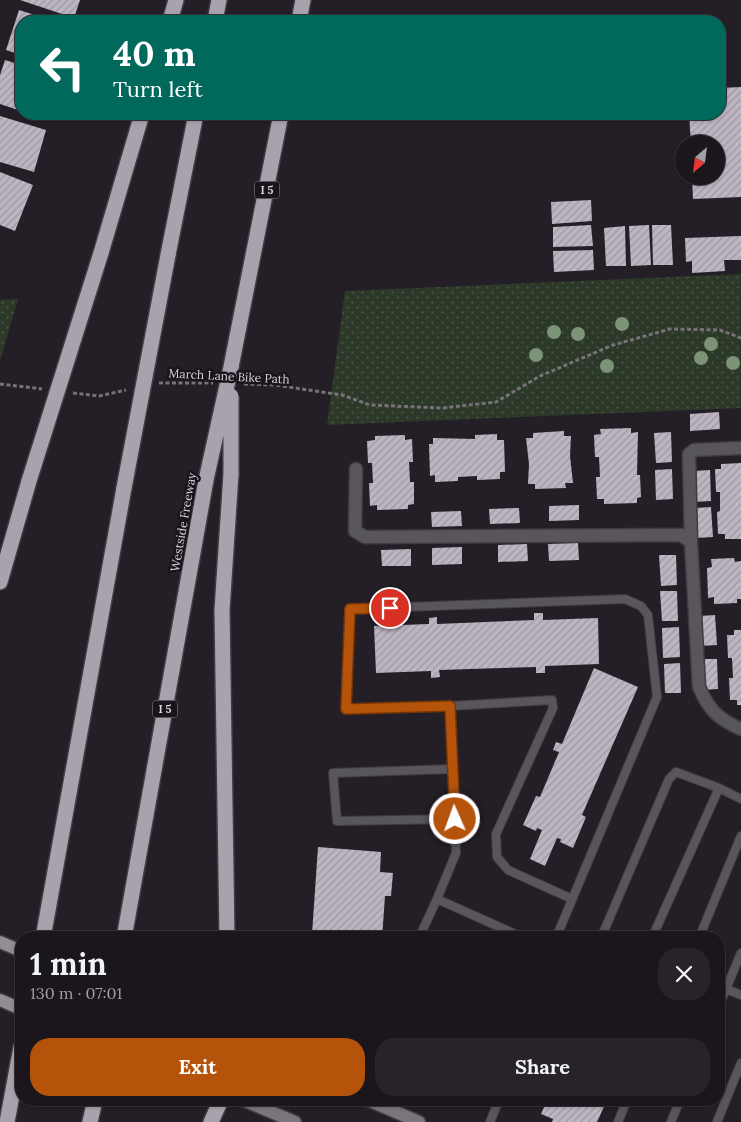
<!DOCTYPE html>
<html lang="en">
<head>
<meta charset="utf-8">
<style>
  body { margin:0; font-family:Lora,serif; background:#282329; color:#f1f3f6; height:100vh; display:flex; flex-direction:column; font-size:19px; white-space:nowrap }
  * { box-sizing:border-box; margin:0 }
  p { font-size:16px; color:#a09fa3 }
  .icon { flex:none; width:28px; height:28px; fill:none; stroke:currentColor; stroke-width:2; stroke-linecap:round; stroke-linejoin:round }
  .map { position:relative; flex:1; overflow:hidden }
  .side { position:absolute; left:15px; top:931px; width:710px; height:175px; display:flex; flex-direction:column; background:#1b161c; border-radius:20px; box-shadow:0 1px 4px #0004,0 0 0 1px #39353b }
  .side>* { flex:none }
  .top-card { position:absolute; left:15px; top:15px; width:711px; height:105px; border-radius:20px; box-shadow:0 1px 4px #0004,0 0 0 1px #39353b; background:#00695c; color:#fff; overflow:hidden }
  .needle { width:32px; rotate:208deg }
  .tools { position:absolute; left:675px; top:135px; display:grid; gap:10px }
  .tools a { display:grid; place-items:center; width:50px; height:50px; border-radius:50%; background:#1b161c; box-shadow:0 1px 4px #0004,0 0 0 1px #39353b; font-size:25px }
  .pin { position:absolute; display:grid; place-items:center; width:42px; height:42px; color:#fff; margin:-21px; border:2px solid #fff; border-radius:50%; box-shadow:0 1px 5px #0007 }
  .me { position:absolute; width:55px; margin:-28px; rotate:358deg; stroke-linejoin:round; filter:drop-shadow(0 0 4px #0008) }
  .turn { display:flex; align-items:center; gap:18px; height:105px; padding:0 15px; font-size:22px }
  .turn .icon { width:65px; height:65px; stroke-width:2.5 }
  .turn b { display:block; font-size:35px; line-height:42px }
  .round { display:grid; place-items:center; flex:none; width:52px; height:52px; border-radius:20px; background:#282329 }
  .summary { display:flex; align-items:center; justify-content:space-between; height:85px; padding:0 15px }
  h1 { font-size:30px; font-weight:800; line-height:38px }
  .primary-button { display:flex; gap:10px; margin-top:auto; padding:10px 15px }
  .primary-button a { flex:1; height:58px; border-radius:20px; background:#b45309; color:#fff; font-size:20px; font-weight:800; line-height:58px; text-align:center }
  .primary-button a+a { background:#282329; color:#f1f3f6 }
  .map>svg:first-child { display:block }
</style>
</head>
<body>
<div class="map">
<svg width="741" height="1122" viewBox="0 0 741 1122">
  <defs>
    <pattern id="grass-dots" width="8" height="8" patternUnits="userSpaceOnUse" patternTransform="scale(1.25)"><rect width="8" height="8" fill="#2c3929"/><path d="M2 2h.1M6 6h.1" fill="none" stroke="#4a5547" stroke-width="1.8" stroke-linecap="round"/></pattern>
    <pattern id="building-hatch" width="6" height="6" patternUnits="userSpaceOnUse" patternTransform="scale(1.25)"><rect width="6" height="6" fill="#bdb5c1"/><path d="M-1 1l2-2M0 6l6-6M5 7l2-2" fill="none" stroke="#9e98a1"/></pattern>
  </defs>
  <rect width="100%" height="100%" fill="#241e26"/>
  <!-- grass -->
  <path fill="url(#grass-dots)" d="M741 274V408L327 425 345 291Z
    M18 299 0 361V300Z"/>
  <!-- building -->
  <path fill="url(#building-hatch)" d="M20 0H80L74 18Z
    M19 10 54 21H21V55L6 50Z
    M5 60 21 65V111L0 104V75Z
    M741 87V197L693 199 692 176H716V144H691L689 114H720V88Z
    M30 114H47L45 119Z
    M0 116 46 130 34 172 0 162Z
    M0 172 33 185 15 231 0 225Z
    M591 200 592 221 552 224 551 202Z
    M591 225 593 246 553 247V227Z
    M649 225 651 265 631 266 629 226Z
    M652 225H671L673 265H653Z
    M625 226 626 266H606L604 228Z
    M741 236V260H724L725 271 692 273V261L686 262 685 238Z
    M593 250 594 270 554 272 553 251Z
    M719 412 720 429 690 431V414Z
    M631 428V433L638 432 637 475H640L641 497 637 498V503L604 504V499H597L596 477H600L599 457H595L594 435 601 434 600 429Z
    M564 431V436H571L570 456 573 483H565L566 488 535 489V484H528L529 464 526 438H533V433Z
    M671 432 672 462 656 463 654 433Z
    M497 434V440H504L505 472H500V479L477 480V476L458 477V481L435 482V475L430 476 429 444H433V438L475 439V435Z
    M405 435V440L412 439 413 462H409L410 482H414V504L408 505V509L377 510V505L370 506 369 483H373L372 463H368L367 441 375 440V436Z
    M741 463V539H725V534H718L717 512 720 511V492H716L715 469H721V464Z
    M672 469 673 499 656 500 655 470Z
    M710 470 711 501 694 502 693 471Z
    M579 505V520L549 521V506Z
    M711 507 713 537 696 538 695 508Z
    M519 508 520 523 490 524 489 509Z
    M461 511 462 526 432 527 431 512Z
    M578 543 579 560 549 561 548 544Z
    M527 544 528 561 498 562V545Z
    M462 547V564L432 565V548Z
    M411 549V566H382L381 550Z
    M659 555H676L677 585 661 586Z
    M734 558 735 562 741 561V599H737V603L714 604V597L708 598 707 568 712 567 711 559Z
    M660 591H677L678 621H662Z
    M534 613H543V620L598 618 599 664 545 666V673H536V667L439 670 440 677 431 678V671L376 673 374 626 429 624V618L437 617V624L534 620Z
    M715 615 717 645 700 646 699 616Z
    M679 627 680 657 663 658 662 628Z
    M734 630H741V705H737V700H730L729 678H733L732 658H728L727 635H734Z
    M700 659H717L718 689 702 690Z
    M680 663 681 693H665L664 664Z
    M594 668 638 687 582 815 586 817 573 848 560 842 561 839 557 838 545 866 530 859 542 830 537 828 536 831 523 825 536 796 540 797 559 752 553 750 556 742 562 744Z
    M318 847 381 852 380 872 393 873 391 896H385L382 938H338L312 934Z
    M540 1100H607L597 1122H552L553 1119 541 1114 546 1103Z"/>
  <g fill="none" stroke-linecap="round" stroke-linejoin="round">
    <!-- service casing -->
    <g stroke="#413b43" stroke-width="10">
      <path id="service" d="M450 706 552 700 553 708 496 834 497 857 508 870 572 899
        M453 769 333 773 337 821 455 819
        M419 938 437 899
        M524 938 437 899 456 853 450 706 346 709 350 609 625 599 641 606 648 615 657 697 556 938
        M601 938 669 779 676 772 719 788
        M652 938 719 788 741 799
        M699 938 741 836
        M726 989 741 995
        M719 1006 741 953
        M490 1122 499 1100
        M618 1122 627 1100
        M671 1122 680 1100
        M717 1122 741 1063"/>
    </g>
    <!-- minor casing -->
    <g stroke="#413b43" stroke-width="15">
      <path id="minor" d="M356 469 355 531 365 537 681 535 691 542 699 687C709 710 718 719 741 729
        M691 542 689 454 694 450 741 448"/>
    </g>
    <!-- secondary casing -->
    <g stroke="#413b43" stroke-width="15">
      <path id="secondary" d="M243 1100 295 1122
        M368 1100 419 1122"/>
    </g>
    <!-- primary casing -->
    <g stroke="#413b43" stroke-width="15">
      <path id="primary" d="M0 942 21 951
        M0 1000 21 1009"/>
    </g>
    <!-- motorway casing -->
    <g stroke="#413b43" stroke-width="18">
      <path id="motorway" d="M170 21 176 0
        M215 21 219 0
        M299 21 303 0
        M101 253 142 114
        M168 255 196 114
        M231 367 281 114
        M0 582 29 481
        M43 938 124 488
        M124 938 206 480
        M227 938 222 610 231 474
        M7 1122 21 1047
        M90 1122 95 1100
        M211 1122 221 1100"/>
    </g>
    <!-- path -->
    <path stroke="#777279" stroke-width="3" stroke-dasharray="4 2.5" stroke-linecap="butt" d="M159 383H213
      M0 384 42 389
      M244 384 275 385 342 395 370 405 443 408 496 402 540 376 613 345 670 329 720 330 741 338
      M73 393 99 396 126 390"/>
    <!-- service -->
    <use href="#service" stroke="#59565b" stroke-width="8"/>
    <!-- minor -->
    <use href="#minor" stroke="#59565b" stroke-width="12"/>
    <!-- secondary -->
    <use href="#secondary" stroke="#7a757c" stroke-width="12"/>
    <!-- primary -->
    <use href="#primary" stroke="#938c95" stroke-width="12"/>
    <!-- motorway -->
    <use href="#motorway" stroke="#a9a2ad" stroke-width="15"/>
    <!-- motorway-bridge casing -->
    <g stroke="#413b43" stroke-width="18" stroke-linecap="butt">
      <path id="motorway-bridge" d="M231 396V474
        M206 480 231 367
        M29 481 101 253
        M124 488 168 255"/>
    </g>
    <!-- motorway-bridge -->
    <use href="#motorway-bridge" stroke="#a9a2ad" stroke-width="15"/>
  </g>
  <!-- trees -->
  <g fill="#7d9378">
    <circle cx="622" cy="324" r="7"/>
    <circle cx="554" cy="332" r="7"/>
    <circle cx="578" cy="334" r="7"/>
    <circle cx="711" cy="344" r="7"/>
    <circle cx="536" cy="355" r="7"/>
    <circle cx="701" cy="358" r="7"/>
    <circle cx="733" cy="363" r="7"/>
    <circle cx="607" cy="366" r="7"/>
  </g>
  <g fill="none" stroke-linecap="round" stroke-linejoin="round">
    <!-- route casing -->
    <g stroke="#753606" stroke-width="12">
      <path id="route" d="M390 608 350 609 346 709 450 706 455 819"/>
    </g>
    <!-- route -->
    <use href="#route" stroke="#b45309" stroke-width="9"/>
  </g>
  <g text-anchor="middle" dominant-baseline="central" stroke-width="5" stroke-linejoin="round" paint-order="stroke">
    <!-- shield labels -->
    <g fill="#1a141c" stroke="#9f9aa1" stroke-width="1">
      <rect x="254.5" y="181.5" width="25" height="17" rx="4"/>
      <rect x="152.5" y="700.5" width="25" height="17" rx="4"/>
    </g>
    <g font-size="11" font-weight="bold" fill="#d8d4da">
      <text x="267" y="190">I 5</text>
      <text x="165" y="709">I 5</text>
    </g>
    <!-- street labels -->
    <g font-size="12" fill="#d8d4da" stroke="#1a141c">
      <text transform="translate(229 376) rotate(3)">March Lane Bike Path</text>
      <text transform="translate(183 522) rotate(-80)">Westside Freeway</text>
    </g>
  </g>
</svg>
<div class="tools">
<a><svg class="needle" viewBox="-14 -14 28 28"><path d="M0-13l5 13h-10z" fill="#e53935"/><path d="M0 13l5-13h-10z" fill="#a09fa3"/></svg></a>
</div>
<div class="pin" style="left:390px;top:608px;background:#d93025"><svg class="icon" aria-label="arrive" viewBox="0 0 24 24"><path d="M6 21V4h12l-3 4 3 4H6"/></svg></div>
<svg class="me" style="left:455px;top:819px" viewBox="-20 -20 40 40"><circle r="17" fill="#b45309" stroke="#fff" stroke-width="3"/><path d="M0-11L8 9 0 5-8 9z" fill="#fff"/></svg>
<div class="top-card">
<div class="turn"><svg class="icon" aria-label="left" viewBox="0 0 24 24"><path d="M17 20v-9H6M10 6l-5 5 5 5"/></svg><div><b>40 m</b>Turn left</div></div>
</div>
<section class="side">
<div class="summary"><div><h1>1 min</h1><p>130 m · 07:01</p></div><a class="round"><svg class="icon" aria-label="close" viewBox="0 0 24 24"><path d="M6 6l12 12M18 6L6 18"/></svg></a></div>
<div class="primary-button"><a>Exit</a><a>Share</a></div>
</section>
</div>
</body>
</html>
